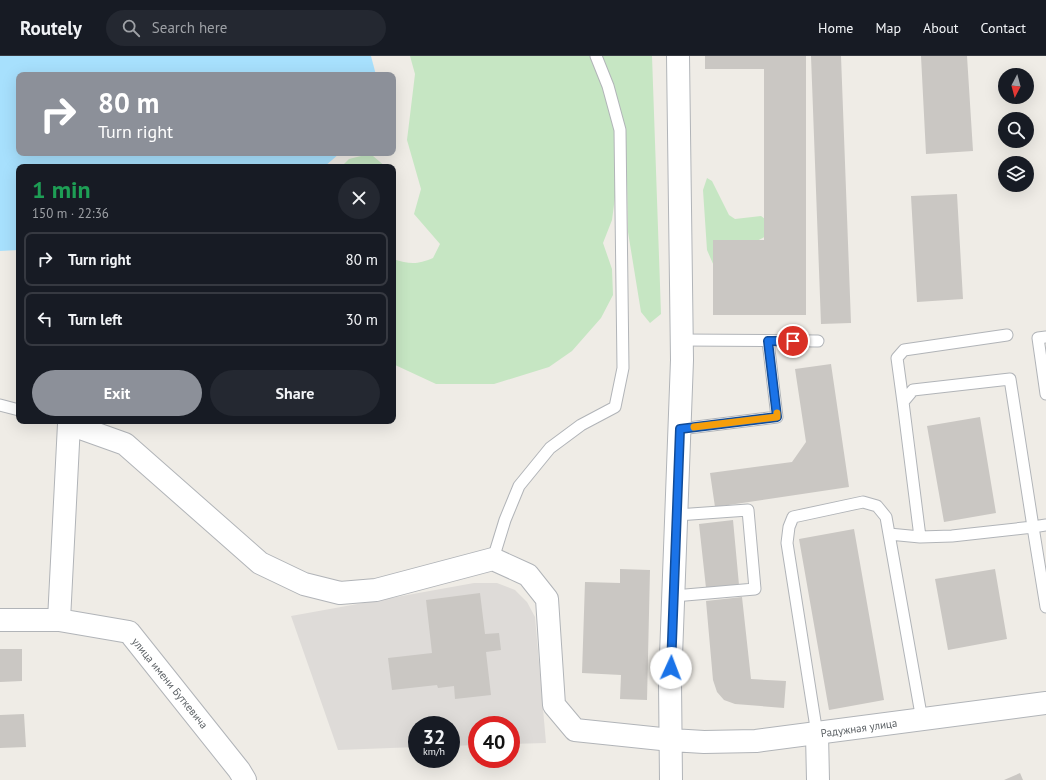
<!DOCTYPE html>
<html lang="en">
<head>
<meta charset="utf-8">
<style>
  body { margin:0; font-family:"PT Sans",sans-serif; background:#242831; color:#f1f3f6; height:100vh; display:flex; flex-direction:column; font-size:15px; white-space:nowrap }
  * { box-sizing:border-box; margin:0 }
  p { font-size:13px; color:#9ea1a6 }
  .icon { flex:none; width:22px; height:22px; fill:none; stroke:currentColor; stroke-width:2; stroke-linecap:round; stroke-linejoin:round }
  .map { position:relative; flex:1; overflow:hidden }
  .details { position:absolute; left:16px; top:108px; width:380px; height:260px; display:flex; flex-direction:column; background:#171b24; border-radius:8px; box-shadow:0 4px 16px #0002 }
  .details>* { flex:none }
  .hud { position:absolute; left:16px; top:16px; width:380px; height:84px; border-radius:8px; box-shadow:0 4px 16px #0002; background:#8c9099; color:#fff; overflow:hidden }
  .needle { width:26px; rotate:186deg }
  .buttons { position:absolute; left:998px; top:12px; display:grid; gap:8px }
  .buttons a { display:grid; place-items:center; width:36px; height:36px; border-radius:50%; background:#171b24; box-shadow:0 4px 16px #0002; font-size:20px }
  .speed { position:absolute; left:408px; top:660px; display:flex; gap:8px; font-size:20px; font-weight:700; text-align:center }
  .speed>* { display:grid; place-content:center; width:52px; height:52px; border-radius:50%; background:#171b24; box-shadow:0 4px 16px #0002; line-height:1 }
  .speed small { font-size:10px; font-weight:400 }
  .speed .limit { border:6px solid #d22; background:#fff; color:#111 }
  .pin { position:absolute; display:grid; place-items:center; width:34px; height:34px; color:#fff; margin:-17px; border:2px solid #fff; border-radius:50%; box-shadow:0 1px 4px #0007 }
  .me { position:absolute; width:44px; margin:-22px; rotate:2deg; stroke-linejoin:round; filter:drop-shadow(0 0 3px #0008) }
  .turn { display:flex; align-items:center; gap:14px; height:84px; padding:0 16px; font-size:18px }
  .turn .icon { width:52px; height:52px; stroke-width:2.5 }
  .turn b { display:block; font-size:28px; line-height:34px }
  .round { display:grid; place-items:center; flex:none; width:42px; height:42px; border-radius:21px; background:#242831 }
  .headline { display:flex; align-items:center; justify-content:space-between; height:68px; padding:0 16px }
  h1 { font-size:24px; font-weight:800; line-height:30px; color:#1e9e55 }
  .action { display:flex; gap:8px; margin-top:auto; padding:8px 16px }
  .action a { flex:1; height:46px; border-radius:24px; background:#8c9099; color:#fff; font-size:16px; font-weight:800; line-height:46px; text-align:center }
  .action a+a { background:#242831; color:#f1f3f6 }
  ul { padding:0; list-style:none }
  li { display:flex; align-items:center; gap:12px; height:54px; margin:0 8px 6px; padding:0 8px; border:2px solid #363941; border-radius:8px }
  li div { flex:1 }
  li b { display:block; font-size:15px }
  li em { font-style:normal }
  header { display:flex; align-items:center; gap:24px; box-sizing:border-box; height:56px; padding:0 20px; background:#171b24; border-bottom:1px solid #363941 }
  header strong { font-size:19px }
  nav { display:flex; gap:22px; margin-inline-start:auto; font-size:14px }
  .search { width:280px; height:36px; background:#242831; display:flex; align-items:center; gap:10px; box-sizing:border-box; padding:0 14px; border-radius:22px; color:#9ea1a6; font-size:15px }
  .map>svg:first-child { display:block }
</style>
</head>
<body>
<header>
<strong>Routely</strong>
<div class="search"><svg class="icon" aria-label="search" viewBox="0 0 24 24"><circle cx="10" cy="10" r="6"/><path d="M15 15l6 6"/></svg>Search here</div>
<nav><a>Home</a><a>Map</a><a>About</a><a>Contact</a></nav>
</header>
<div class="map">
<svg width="1046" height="724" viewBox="0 0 1046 724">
  <rect width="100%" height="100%" fill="#efece6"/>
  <!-- industrial -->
  <path fill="#dedbd8" d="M474 527H497L515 534 527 546 535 561 546 687 511 688V669H477V689L451 690V669H417V691L338 694 291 560Z"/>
  <!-- green -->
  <path fill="#c6e6c3" d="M410 0H652L661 258 650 267 641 256 628 176 627 125 617 126 612 164 603 187 612 213 613 239 601 262 572 295 549 311 494 328H436L393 308V203C409 208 417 209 433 202L440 188 414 158 421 133 407 84 415 18Z
    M361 100H373L386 111H341L349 103Z
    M707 122 712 125 729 159 735 163 761 160 775 171 772 177 730 199 717 217 707 194 703 134Z"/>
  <!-- water -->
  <path fill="#a7e0fd" d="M0 0H371L376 19H19V97H340L324 111H19V194L0 195Z"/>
  <!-- building -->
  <path fill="#cac7c3" d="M705 0H806V259H713V184H764V13H705Z
    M811 0H841L851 267 821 268Z
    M921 0H967L973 95 926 98Z
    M957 138 963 243 917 246 911 140Z
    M831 308 849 431 715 451 710 417 792 406 806 386 795 313Z
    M980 361 996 457 944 466 927 370Z
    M733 464 739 529 706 532 699 468Z
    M854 473 884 644 829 654 799 483Z
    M620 513 650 514 647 644 620 643 621 619 582 617 585 526 620 527Z
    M995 513 1007 583 948 594 935 523Z
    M480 537 485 578 499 577 501 594 486 596 491 639 455 643 454 630 438 632 437 629 392 634 388 602 432 597 426 544Z
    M742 541 751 623 786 625 784 652 735 648 724 644 717 636 713 624 706 545Z
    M0 593H22V625L0 626Z
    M24 658 26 691 0 692V659Z
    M1020 717 1023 724H1004Z"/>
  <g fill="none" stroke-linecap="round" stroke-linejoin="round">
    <!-- service casing -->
    <g stroke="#b1b4b8" stroke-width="13">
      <path id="service" d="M1046 281 1038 282 1046 338
        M682 284 818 285
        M903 346 897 302 904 294 1007 279
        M0 349 19 354
        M680 373 777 361 768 285
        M1046 469 1033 471 1046 551
        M889 478 920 481 952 480 1033 471 1010 323 913 334 903 346 920 481
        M493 503 505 464 519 430 550 392 581 369 615 351 623 312 620 74 608 30 596 0
        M674 540 755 533 748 454 677 459
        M817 678 787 487 789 471 793 461 863 446 877 450 886 461 922 664"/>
    </g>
    <!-- minor casing -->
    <g stroke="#b1b4b8" stroke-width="24">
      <path id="minor" d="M0 564H59L129 576 239 714 245 724
        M59 564 69 368 125 388 260 507 304 528 340 537 376 534 493 503 528 519 547 543 554 649 575 674 671 684
        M817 678 818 724"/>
    </g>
    <!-- tertiary casing -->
    <g stroke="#b1b4b8" stroke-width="24">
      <path id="tertiary" d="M671 684 704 686 756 685 1046 647
        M671 724 670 627 682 304 678 0"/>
    </g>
    <!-- service -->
    <use href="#service" stroke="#fff" stroke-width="11"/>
    <!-- minor -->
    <use href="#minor" stroke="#fff" stroke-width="22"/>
    <!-- tertiary -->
    <use href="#tertiary" stroke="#fff" stroke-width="22"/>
  </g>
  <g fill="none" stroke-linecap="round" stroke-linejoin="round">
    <!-- route casing -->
    <g stroke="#114b97" stroke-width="10">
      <path id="route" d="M671 612 680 373 777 361 768 285H793"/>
    </g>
    <!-- route -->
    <use href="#route" stroke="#1a73e8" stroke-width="7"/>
    <!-- slow -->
    <path stroke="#f59e0b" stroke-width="7" d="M694 371 777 361V357"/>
  </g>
  <g text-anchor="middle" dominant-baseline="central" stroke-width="3" stroke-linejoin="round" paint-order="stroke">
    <!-- street labels -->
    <g font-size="11" fill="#5d6266" stroke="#fff">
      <text transform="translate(170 627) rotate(51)">улица имени Буткевича</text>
      <text transform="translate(859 672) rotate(-8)">Радужная улица</text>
    </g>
  </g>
</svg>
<div class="buttons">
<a><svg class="needle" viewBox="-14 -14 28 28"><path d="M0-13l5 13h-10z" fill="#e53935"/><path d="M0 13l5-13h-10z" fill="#9ea1a6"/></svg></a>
<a><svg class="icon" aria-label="search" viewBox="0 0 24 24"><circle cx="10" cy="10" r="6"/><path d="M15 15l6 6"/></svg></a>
<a><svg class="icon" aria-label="layers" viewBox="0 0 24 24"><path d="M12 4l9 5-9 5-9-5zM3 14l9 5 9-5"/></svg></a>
</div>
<div class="speed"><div>32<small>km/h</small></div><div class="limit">40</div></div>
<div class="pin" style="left:793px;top:285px;background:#d93025"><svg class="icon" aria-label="arrive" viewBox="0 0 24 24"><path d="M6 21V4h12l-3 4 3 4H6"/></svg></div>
<svg class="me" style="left:671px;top:612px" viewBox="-20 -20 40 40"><circle r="19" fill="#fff"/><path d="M0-13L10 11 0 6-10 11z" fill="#1a73e8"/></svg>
<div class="hud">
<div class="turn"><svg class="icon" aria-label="right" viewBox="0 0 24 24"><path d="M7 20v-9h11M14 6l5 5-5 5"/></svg><div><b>80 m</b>Turn right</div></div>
</div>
<section class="details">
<div class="headline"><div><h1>1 min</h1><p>150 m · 22:36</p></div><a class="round"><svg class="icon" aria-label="close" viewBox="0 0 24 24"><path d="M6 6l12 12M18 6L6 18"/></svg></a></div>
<ul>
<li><svg class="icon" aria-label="right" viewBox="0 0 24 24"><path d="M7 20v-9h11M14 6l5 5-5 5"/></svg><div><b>Turn right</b></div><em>80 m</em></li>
<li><svg class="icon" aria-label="left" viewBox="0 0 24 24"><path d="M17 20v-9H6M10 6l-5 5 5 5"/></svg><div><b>Turn left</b></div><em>30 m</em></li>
</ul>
<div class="action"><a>Exit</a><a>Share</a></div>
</section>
</div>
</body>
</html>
